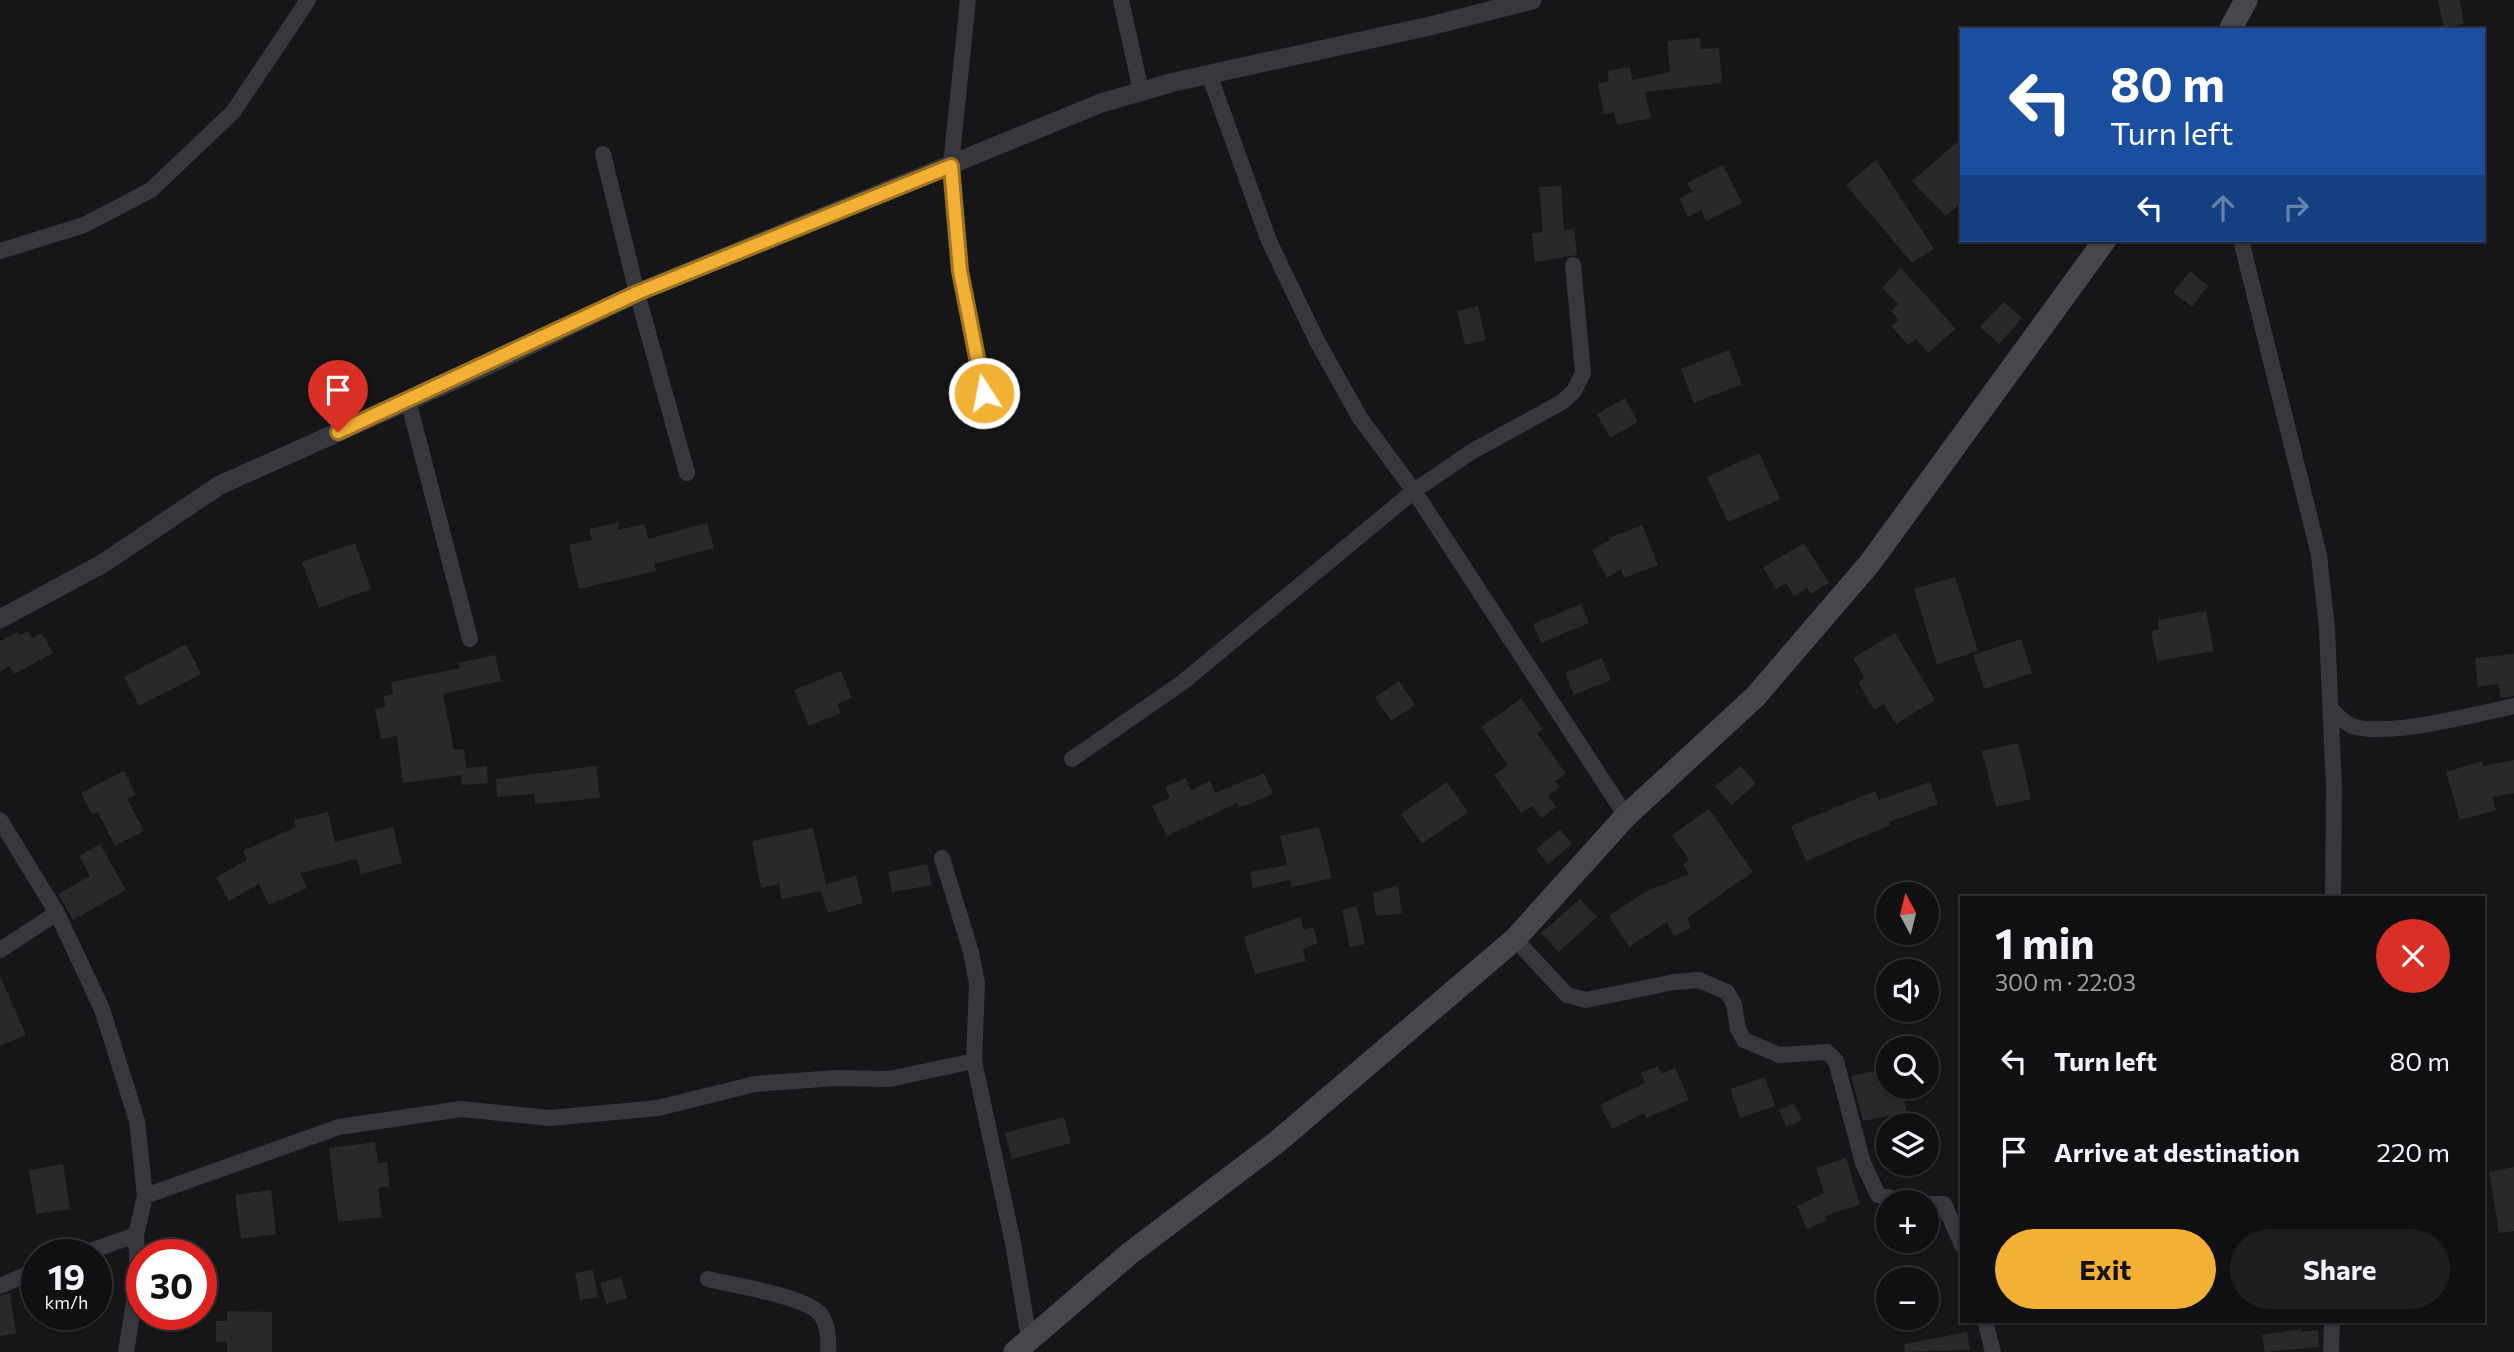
<!DOCTYPE html>
<html lang="en">
<head>
<meta charset="utf-8">
<style>
  body { margin:0; font-family:Commissioner,sans-serif; background:#1e1e20; color:#f1f3f6; height:100vh; display:flex; flex-direction:column; font-size:26px; white-space:nowrap }
  * { box-sizing:border-box; margin:0 }
  p { font-size:23px; color:#9c9d9f }
  .icon { flex:none; width:38px; height:38px; fill:none; stroke:currentColor; stroke-width:2; stroke-linecap:round; stroke-linejoin:round }
  .map { position:relative; flex:1; overflow:hidden }
  .details { position:absolute; left:1960px; top:896px; width:525px; height:427px; display:flex; flex-direction:column; background:#101012; border-radius:0px; box-shadow:0 2px 5px #0004,0 0 0 2px #303032 }
  .details>* { flex:none }
  .banner { position:absolute; left:1960px; top:28px; width:525px; height:214px; border-radius:0px; box-shadow:0 2px 5px #0004,0 0 0 2px #303032; background:#1a4fa0; color:#fff; overflow:hidden }
  .needle { width:46px; rotate:353deg }
  .controls { position:absolute; left:1876px; top:882px; display:grid; gap:14px }
  .controls a { display:grid; place-items:center; width:63px; height:63px; border-radius:50%; background:#101012; box-shadow:0 2px 5px #0004,0 0 0 2px #303032; font-size:35px }
  .speed { position:absolute; left:21px; top:1239px; display:flex; gap:14px; font-size:35px; font-weight:700; text-align:center }
  .speed>* { display:grid; place-content:center; width:91px; height:91px; border-radius:50%; background:#101012; box-shadow:0 2px 5px #0004,0 0 0 2px #303032; line-height:1 }
  .speed small { font-size:18px; font-weight:400 }
  .speed .limit { border:10px solid #d22; background:#fff; color:#111 }
  .pin { position:absolute; display:grid; place-items:center; width:60px; height:60px; color:#fff; margin:-72px -30px; border-radius:50% 50% 50% 0; rotate:-45deg; box-shadow:0 0 7px #0007 }
  .pin .icon { rotate:45deg }
  .me { position:absolute; width:77px; margin:-38px; rotate:349deg; stroke-linejoin:round; filter:drop-shadow(0 0 5px #0008) }
  .turn { display:flex; align-items:center; gap:24px; height:147px; padding:0 35px; font-size:32px }
  .turn .icon { width:91px; height:91px; stroke-width:2.5 }
  .turn b { display:block; font-size:49px; line-height:60px }
  .lanes { display:flex; align-items:center; height:66px; padding:0 35px; background:#0003; justify-content:center; gap:35px; direction:ltr }
  .lanes .off { opacity:.35 }
  .round { display:grid; place-items:center; flex:none; width:74px; height:74px; border-radius:37px; background:#1e1e20 }
  .summary { display:flex; align-items:center; justify-content:space-between; height:119px; padding:0 35px }
  h1 { font-size:42px; font-weight:700; line-height:52px }
  .cta { display:flex; gap:14px; margin-top:auto; padding:14px 35px }
  .cta a { flex:1; height:80px; border-radius:42px; background:#f2b134; color:#111; font-size:28px; font-weight:700; line-height:80px; text-align:center }
  .cta a+a { background:#1e1e20; color:#f1f3f6 }
  ul { padding:0; list-style:none }
  li { display:flex; align-items:center; gap:21px; height:91px; padding:0 35px }
  li div { flex:1 }
  li b { display:block; font-size:26px }
  li em { font-style:normal }
  .map>svg:first-child { display:block }
</style>
</head>
<body>
<div class="map">
<svg width="2514" height="1352" viewBox="0 0 2514 1352">
  <rect width="100%" height="100%" fill="#161618"/>
  <!-- building -->
  <path fill="#29292c" d="M2438 0H2460L2464 24 2444 28Z
    M1700 38 1701 49 1719 48 1722 83 1645 92 1651 118 1617 125 1614 112 1604 114 1598 84 1609 81 1607 71 1630 67 1632 80 1670 72 1667 41Z
    M1962 138V202L1946 216 1912 181Z
    M1876 160 1934 249 1912 263 1846 185Z
    M1723 165 1742 203 1706 221 1701 210 1688 217 1679 198 1692 192 1687 183Z
    M1561 186 1564 230 1574 229 1577 255 1535 262 1532 234 1543 232 1539 187Z
    M1901 268 1956 329 1928 353 1916 339 1908 345 1891 326 1899 320 1891 311 1899 304 1882 288Z
    M2190 271 2208 286 2192 307 2173 292Z
    M2004 302 2022 318 1999 344 1980 327Z
    M1478 306 1486 340 1465 345 1457 311Z
    M1729 350 1742 384 1694 403 1681 369Z
    M1625 398 1638 422 1610 438 1597 414Z
    M1759 453 1780 499 1728 522 1707 477Z
    M619 522 618 530 645 524 648 539 707 523 714 548 654 564 656 571 579 589 569 545 592 540 589 529Z
    M1642 525 1658 565 1624 578 1621 569 1607 578 1592 550 1610 540 1609 538Z
    M355 543 371 589 319 608 302 562Z
    M1804 543 1829 583 1811 594 1807 588 1794 596 1786 583 1776 589 1763 567Z
    M1955 577 1978 651 1937 664 1914 589Z
    M1581 604 1589 623 1541 643 1533 624Z
    M2206 611 2214 651 2157 661 2151 631 2159 629 2158 620Z
    M28 631 32 638 42 633 53 653 14 674 9 666 0 672V641L17 632 21 635Z
    M1895 633 1935 700 1896 724 1884 704 1874 710 1858 682 1865 678 1853 658Z
    M2021 639 2032 673 1985 689 1973 655Z
    M186 644 201 674 139 706 124 677Z
    M2514 654V696L2500 698 2499 684 2478 687 2475 658Z
    M495 655 501 681 443 694 454 750 464 749 466 768 487 766 488 783 462 785 461 775 403 783 397 736 381 739 375 709 386 706 383 696 393 694 391 682 460 668 458 663Z
    M1602 658 1611 680 1574 695 1565 673Z
    M841 671 852 698 837 704 841 713 809 726 794 690Z
    M1399 681 1415 705 1391 721 1375 697Z
    M1521 699 1543 729 1537 733 1566 774 1555 781 1560 787 1548 796 1556 807 1541 818 1532 806 1521 813 1494 775 1508 765 1481 727Z
    M2018 743 2031 799 1996 807 1982 751Z
    M2514 760V793L2492 797 2496 810 2460 820 2446 772 2482 761 2483 766Z
    M596 766 600 798 535 804 534 794 497 797 496 779Z
    M1741 766 1756 784 1731 805 1715 786Z
    M124 771 136 795 127 799 144 831 115 846 98 812 92 814 81 793Z
    M1264 773 1273 794 1239 808 1237 803 1167 836 1152 806 1170 798 1165 787 1186 778 1191 790 1210 781 1215 793Z
    M1447 782 1468 812 1422 844 1401 814Z
    M1930 782 1938 804 1889 822 1890 825 1806 861 1791 826 1875 791 1879 800Z
    M1709 809 1753 872 1687 918 1691 928 1674 936 1667 922 1629 947 1609 916 1643 893 1689 874 1683 864 1689 860 1672 835Z
    M328 812 335 842 393 827 402 863 361 874 357 859 300 873 307 888 269 905 259 884 229 901 216 877 247 860 243 851 296 827 294 820Z
    M1319 827 1332 878 1292 887 1290 880 1253 888 1250 872 1287 865 1280 836Z
    M813 828 826 884 856 876 863 903 828 913 821 891 782 899 779 884 761 888 752 841Z
    M1560 829 1572 844 1548 864 1536 850Z
    M100 844 126 890 73 920 58 894 90 876 79 856Z
    M927 864 932 885 892 892 888 872Z
    M1398 885 1402 913 1376 916 1373 893Z
    M1580 899 1597 917 1559 952 1541 933Z
    M1357 906 1365 944 1350 947 1342 910Z
    M1300 917 1304 930 1313 927 1318 943 1302 949 1306 961 1255 974 1244 937Z
    M0 976 26 1035 0 1046Z
    M1658 1066 1662 1074 1675 1068 1689 1100 1646 1118 1644 1113 1612 1129 1600 1105 1645 1083 1641 1073Z
    M1888 1068V1087H1901L1907 1112 1863 1121 1851 1076Z
    M1765 1077 1775 1106 1740 1118 1730 1089Z
    M1794 1103 1802 1120 1786 1127 1779 1110Z
    M1064 1117 1071 1143 1012 1159 1005 1133Z
    M375 1142 378 1163 387 1162 390 1186 378 1188 382 1217 338 1222 329 1148Z
    M1846 1158 1860 1204 1825 1216 1827 1220 1807 1229 1797 1206 1824 1193 1816 1168Z
    M63 1164 70 1209 36 1214 29 1170Z
    M2514 1167V1231L2499 1233 2489 1172Z
    M271 1190 276 1234 241 1239 235 1195Z
    M593 1270 598 1297 580 1300 575 1273Z
    M621 1277 627 1298 606 1304 600 1283Z
    M10 1293 16 1334 0 1336V1296Z
    M227 1311 272 1312V1352H227V1342H216V1321H227Z
    M2301 1329 2302 1332 2318 1330 2319 1347 2265 1352 2262 1335Z
    M1967 1332 1970 1350 1905 1352 1904 1344Z"/>
  <g fill="none" stroke-linecap="round" stroke-linejoin="round">
    <!-- minor -->
    <path stroke="#37383d" stroke-width="16" d="M968 0 951 165 960 271 984 393
      M1121 0 1141 91
      M1209 74 1269 241 1317 341 1360 418 1414 491 1626 816
      M603 154 637 293 687 473
      M2241 240 2319 555 2327 629 2334 789 2333 898
      M0 251 84 225 151 190 233 112 308 0
      M408 400 470 639
      M2331 709C2338 716 2343 722 2352 726 2388 738 2476 714 2514 706
      M1072 759 1183 682 1414 491 1471 452 1562 402 1574 391 1583 373 1573 265
      M0 820 57 913 102 1009 137 1121 145 1196 136 1235 138 1277 126 1352
      M942 858 971 952 977 984 974 1061 1013 1243 1029 1339
      M1515 939 1567 995 1586 1000 1674 982 1699 980 1727 992 1734 1004 1738 1029 1744 1040 1779 1055 1827 1052 1836 1061 1863 1163 1878 1195 1910 1202
      M0 950 57 913
      M145 1196 339 1127 461 1109 550 1118 658 1108 755 1084 836 1078 889 1079 974 1061
      M1927 1204H1944L1962 1245
      M79 1255 136 1235
      M708 1279C732 1285 809 1297 821 1315 828 1325 829 1341 828 1352
      M0 1286 37 1270
      M1985 1321 1993 1352
      M2331 1352 2332 1321"/>
    <!-- tertiary -->
    <path stroke="#37383d" stroke-width="19" d="M0 619 102 564 220 485 495 362 637 293 1101 103 1174 82 1430 26 1532 0"/>
    <!-- secondary -->
    <path stroke="#45474d" stroke-width="23" d="M2230 30 2246 0
      M1015 1352 1129 1254 1277 1142 1515 939 1626 816 1755 697 1870 563 2105 240"/>
  </g>
  <g fill="none" stroke-linecap="round" stroke-linejoin="round">
    <!-- route casing -->
    <g stroke="#9d7322" stroke-width="18">
      <path id="route" d="M338 432 637 293 951 166 960 271 984 393"/>
    </g>
    <!-- route -->
    <use href="#route" stroke="#f2b134" stroke-width="12"/>
  </g>
</svg>
<div class="controls">
<a><svg class="needle" viewBox="-14 -14 28 28"><path d="M0-13l5 13h-10z" fill="#e53935"/><path d="M0 13l5-13h-10z" fill="#9c9d9f"/></svg></a>
<a><svg class="icon" aria-label="sound" viewBox="0 0 24 24"><path d="M4 9h4l5-4v14l-5-4H4zM17 9q2 3 0 6"/></svg></a>
<a><svg class="icon" aria-label="search" viewBox="0 0 24 24"><circle cx="10" cy="10" r="6"/><path d="M15 15l6 6"/></svg></a>
<a><svg class="icon" aria-label="layers" viewBox="0 0 24 24"><path d="M12 4l9 5-9 5-9-5zM3 14l9 5 9-5"/></svg></a>
<a>+</a>
<a>−</a>
</div>
<div class="speed"><div>19<small>km/h</small></div><div class="limit">30</div></div>
<div class="pin" style="left:338px;top:432px;background:#d93025"><svg class="icon" aria-label="arrive" viewBox="0 0 24 24"><path d="M6 21V4h12l-3 4 3 4H6"/></svg></div>
<svg class="me" style="left:984px;top:393px" viewBox="-20 -20 40 40"><circle r="17" fill="#f2b134" stroke="#fff" stroke-width="3"/><path d="M0-11L8 9 0 5-8 9z" fill="#fff"/></svg>
<div class="banner">
<div class="turn"><svg class="icon" aria-label="left" viewBox="0 0 24 24"><path d="M17 20v-9H6M10 6l-5 5 5 5"/></svg><div><b>80 m</b>Turn left</div></div>
<div class="lanes"><svg class="icon" aria-label="left" viewBox="0 0 24 24"><path d="M17 20v-9H6M10 6l-5 5 5 5"/></svg><svg class="icon off" aria-label="ahead" viewBox="0 0 24 24"><path d="M12 20V5M6 11l6-6 6 6"/></svg><svg class="icon off" aria-label="right" viewBox="0 0 24 24"><path d="M7 20v-9h11M14 6l5 5-5 5"/></svg></div>
</div>
<section class="details">
<div class="summary"><div><h1>1 min</h1><p>300 m · 22:03</p></div><a class="round" style="background:#d93025;color:#fff"><svg class="icon" aria-label="close" viewBox="0 0 24 24"><path d="M6 6l12 12M18 6L6 18"/></svg></a></div>
<ul>
<li><svg class="icon" aria-label="left" viewBox="0 0 24 24"><path d="M17 20v-9H6M10 6l-5 5 5 5"/></svg><div><b>Turn left</b></div><em>80 m</em></li>
<li><svg class="icon" aria-label="arrive" viewBox="0 0 24 24"><path d="M6 21V4h12l-3 4 3 4H6"/></svg><div><b>Arrive at destination</b></div><em>220 m</em></li>
</ul>
<div class="cta"><a>Exit</a><a>Share</a></div>
</section>
</div>
</body>
</html>
